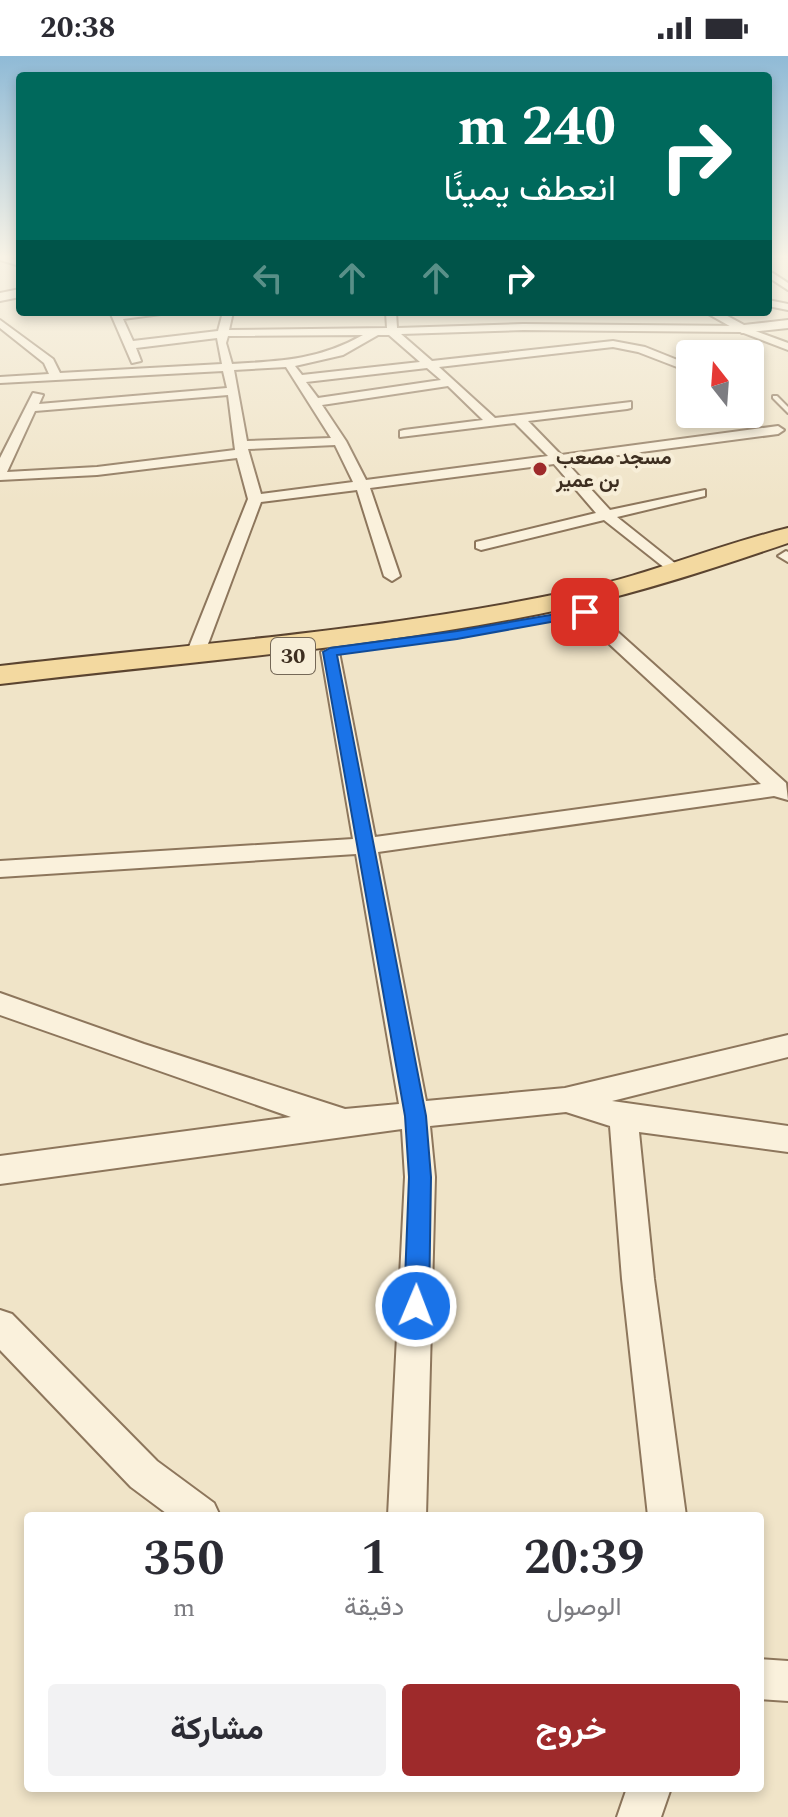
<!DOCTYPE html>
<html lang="ar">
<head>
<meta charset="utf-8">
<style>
  body { margin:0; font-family:Spectral,Vazirmatn,serif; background:#f2f2f3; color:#2b2b33; direction:rtl; height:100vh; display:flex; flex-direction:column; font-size:30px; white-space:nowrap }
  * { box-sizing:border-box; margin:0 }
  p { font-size:26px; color:#7c7c81 }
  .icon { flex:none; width:44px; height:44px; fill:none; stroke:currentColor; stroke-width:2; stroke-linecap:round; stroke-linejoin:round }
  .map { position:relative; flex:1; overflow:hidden; direction:ltr }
  .drawer { position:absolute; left:24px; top:1456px; width:740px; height:280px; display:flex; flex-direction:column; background:#fff; border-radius:8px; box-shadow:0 4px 12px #0003; direction:rtl }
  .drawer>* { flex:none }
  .guide { position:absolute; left:16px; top:16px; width:756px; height:244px; border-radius:8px; box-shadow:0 4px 12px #0003; direction:rtl; background:#00695c; color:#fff; overflow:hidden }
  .needle { width:52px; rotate:343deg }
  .tools { position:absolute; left:676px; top:284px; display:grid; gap:16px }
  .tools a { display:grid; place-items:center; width:88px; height:88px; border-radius:8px; background:#fff; box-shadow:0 4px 12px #0003; font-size:40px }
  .pin { position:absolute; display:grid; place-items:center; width:68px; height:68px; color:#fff; margin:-34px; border-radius:16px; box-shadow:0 4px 12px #0006 }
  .me { position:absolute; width:88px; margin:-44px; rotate:1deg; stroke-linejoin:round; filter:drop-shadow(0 0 6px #0008) }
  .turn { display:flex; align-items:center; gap:28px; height:168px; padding:0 24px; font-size:36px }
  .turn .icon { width:104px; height:104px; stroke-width:2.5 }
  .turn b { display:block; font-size:56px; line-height:68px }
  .lanes { display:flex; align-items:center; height:76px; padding:0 24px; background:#0003; justify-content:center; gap:40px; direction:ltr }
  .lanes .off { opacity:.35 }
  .eta { display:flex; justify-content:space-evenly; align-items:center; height:136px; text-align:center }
  .eta b { font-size:48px; font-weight:700; line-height:56px }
  .action { display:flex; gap:16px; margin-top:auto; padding:16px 24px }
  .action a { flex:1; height:92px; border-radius:8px; background:#9e2a2b; color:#fff; font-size:32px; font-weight:700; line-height:92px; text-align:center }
  .action a+a { background:#f2f2f3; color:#2b2b33 }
  .status { display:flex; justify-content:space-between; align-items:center; height:56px; padding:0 40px; background:#fff; direction:ltr }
  .status svg { height:22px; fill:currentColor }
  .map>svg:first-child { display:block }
</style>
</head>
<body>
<div class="status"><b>20:38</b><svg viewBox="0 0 49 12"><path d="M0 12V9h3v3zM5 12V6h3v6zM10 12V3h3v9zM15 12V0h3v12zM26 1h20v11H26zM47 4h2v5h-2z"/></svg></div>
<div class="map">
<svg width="788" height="1761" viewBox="0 0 788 1761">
  <rect width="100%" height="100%" fill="#f0e4c8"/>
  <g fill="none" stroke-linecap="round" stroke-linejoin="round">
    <!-- service casing -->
    <g stroke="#8d765c" stroke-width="4">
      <path id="service" d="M773 340H777L788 351V357L773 342Z"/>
    </g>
    <!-- minor casing -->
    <g stroke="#8d765c" stroke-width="4">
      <path id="minor" d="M0 199 20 204V210L0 204Z
        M768 214 788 227V234L768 221Z
        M768 244 788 248V254L768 250Z
        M110 256H176L123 263 133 285 218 275 223 256H233L229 274 387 272 386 256H396L397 272 523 268 742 270 788 287V294L741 276 523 274 401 278 432 305 613 285 645 291 690 309V316L638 296 613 291 439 311 495 362 631 346V352L627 353 528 365 561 399 778 370 784 374 778 378 566 406 610 454 705 434V440L617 461 681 512 683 515 675 520 604 464 481 494 476 492V486L596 457 554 408 370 432 400 520 392 525 384 520 357 434 261 446 205 596 196 601 187 596 248 443 237 402 97 419 0 424V402L33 337 43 339 39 348 227 332 223 315 0 327V321L49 318 44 307 0 272V264L53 303 60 317 222 308 217 282 136 292 141 305 132 307ZM363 279C318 304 282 305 232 308L226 287 228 280ZM378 279H389L420 306 302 319 295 310 343 299ZM286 311 331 382 247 385 234 314ZM427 312 441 324 318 342 306 326ZM448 330 483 364 404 374 400 375V381L515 367 548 400 366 424 346 385 322 349ZM228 339 235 394 97 411 7 416 35 355ZM335 389 353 426 261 438 248 393Z
        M786 495 788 496V506L778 500Z
        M585 551 591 552 786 727 788 744 774 740 378 796 426 1045 565 1032 788 979V1001L612 1045 788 1070V1096L639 1076 654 1223 686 1460H648L622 1223 610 1070 566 1056 430 1070 435 1121 426 1460H388L405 1121 402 1073 0 1128V1100L291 1061 0 959V937L144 988 345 1053 399 1048 356 798 0 821V805L353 783 321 596 330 591 339 596 375 781 761 728 579 560 577 556Z
        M0 1254 12 1258 157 1405 214 1447 220 1460H170L131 1431 0 1294Z
        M760 1603 788 1605V1645L760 1643Z
        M627 1732H671L661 1761H617Z"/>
    </g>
    <!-- tertiary casing -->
    <g stroke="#8d765c" stroke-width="4">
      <path id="tertiary" d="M20 233V241L0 245V237Z
        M705 256H720L744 269 788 264V272L742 277Z"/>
    </g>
    <!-- primary casing -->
    <g stroke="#5b4430" stroke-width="4">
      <path id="primary" d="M788 472V487C717 511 646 535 572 551 384 592 191 605 0 628V610C191 588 384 575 572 535 646 520 715 490 788 472Z"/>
    </g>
    <!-- service -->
    <use href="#service" fill="#faf1dc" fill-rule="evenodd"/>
    <!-- minor -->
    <use href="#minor" fill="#faf1dc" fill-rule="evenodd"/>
    <!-- tertiary -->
    <use href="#tertiary" fill="#faf1dc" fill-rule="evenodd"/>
    <!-- primary -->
    <use href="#primary" fill="#f3d9a0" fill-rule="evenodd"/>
  </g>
  <!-- sky -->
  <linearGradient id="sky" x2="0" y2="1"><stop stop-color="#8fbad6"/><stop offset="0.45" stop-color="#f8f3e6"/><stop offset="1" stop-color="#f8f3e6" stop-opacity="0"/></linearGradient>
  <rect width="788" height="446" fill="url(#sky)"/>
  <!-- route -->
  <path fill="#1a73e8" stroke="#114b97" stroke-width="2" d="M585 553 591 556 589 559 457 583 337 599 426 1060 431 1121 429 1250 425 1259 416 1262 408 1259 404 1250 409 1121 405 1060 323 596 330 592 457 575Z"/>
  <!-- markers -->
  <circle fill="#9e2a2b" stroke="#f7eed8" stroke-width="3" cx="540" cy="413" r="8"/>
  <g text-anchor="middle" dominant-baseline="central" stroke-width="8" stroke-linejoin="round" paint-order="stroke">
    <!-- far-poi labels -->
    <g font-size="20" font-weight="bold" fill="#3d2e20" stroke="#f7eed8" text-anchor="start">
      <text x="556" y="402">مسجد مصعب<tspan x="556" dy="23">بن عمير</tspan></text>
    </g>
    <!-- shield labels -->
    <rect fill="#f7eed8" stroke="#756857" stroke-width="2" x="271" y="582" width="44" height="36" rx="6"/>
    <g font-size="22" font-weight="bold" fill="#3d2e20">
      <text x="293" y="600">30</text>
    </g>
  </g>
</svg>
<div class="tools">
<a><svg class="needle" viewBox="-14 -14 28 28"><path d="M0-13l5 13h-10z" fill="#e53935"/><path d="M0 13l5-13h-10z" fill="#7c7c81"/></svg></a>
</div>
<div class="pin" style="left:585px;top:556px;background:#d93025"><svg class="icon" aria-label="arrive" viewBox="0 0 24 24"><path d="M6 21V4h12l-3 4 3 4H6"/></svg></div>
<svg class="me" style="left:416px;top:1250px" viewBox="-20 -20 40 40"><circle r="17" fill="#1a73e8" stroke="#fff" stroke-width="3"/><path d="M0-11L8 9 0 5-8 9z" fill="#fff"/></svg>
<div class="guide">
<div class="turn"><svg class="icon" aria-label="right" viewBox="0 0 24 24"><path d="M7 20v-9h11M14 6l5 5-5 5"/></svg><div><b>240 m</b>انعطف يمينًا</div></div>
<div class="lanes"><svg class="icon off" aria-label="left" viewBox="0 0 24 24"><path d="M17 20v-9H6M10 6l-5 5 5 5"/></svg><svg class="icon off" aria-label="ahead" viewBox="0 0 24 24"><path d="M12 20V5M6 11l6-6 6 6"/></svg><svg class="icon off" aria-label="ahead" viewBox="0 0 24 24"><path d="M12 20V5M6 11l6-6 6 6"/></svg><svg class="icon" aria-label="right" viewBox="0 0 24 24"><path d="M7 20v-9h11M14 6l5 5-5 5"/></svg></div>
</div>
<section class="drawer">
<div class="eta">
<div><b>20:39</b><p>الوصول</p></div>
<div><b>1</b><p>دقيقة</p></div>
<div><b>350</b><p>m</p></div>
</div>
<div class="action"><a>خروج</a><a>مشاركة</a></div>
</section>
</div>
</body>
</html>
